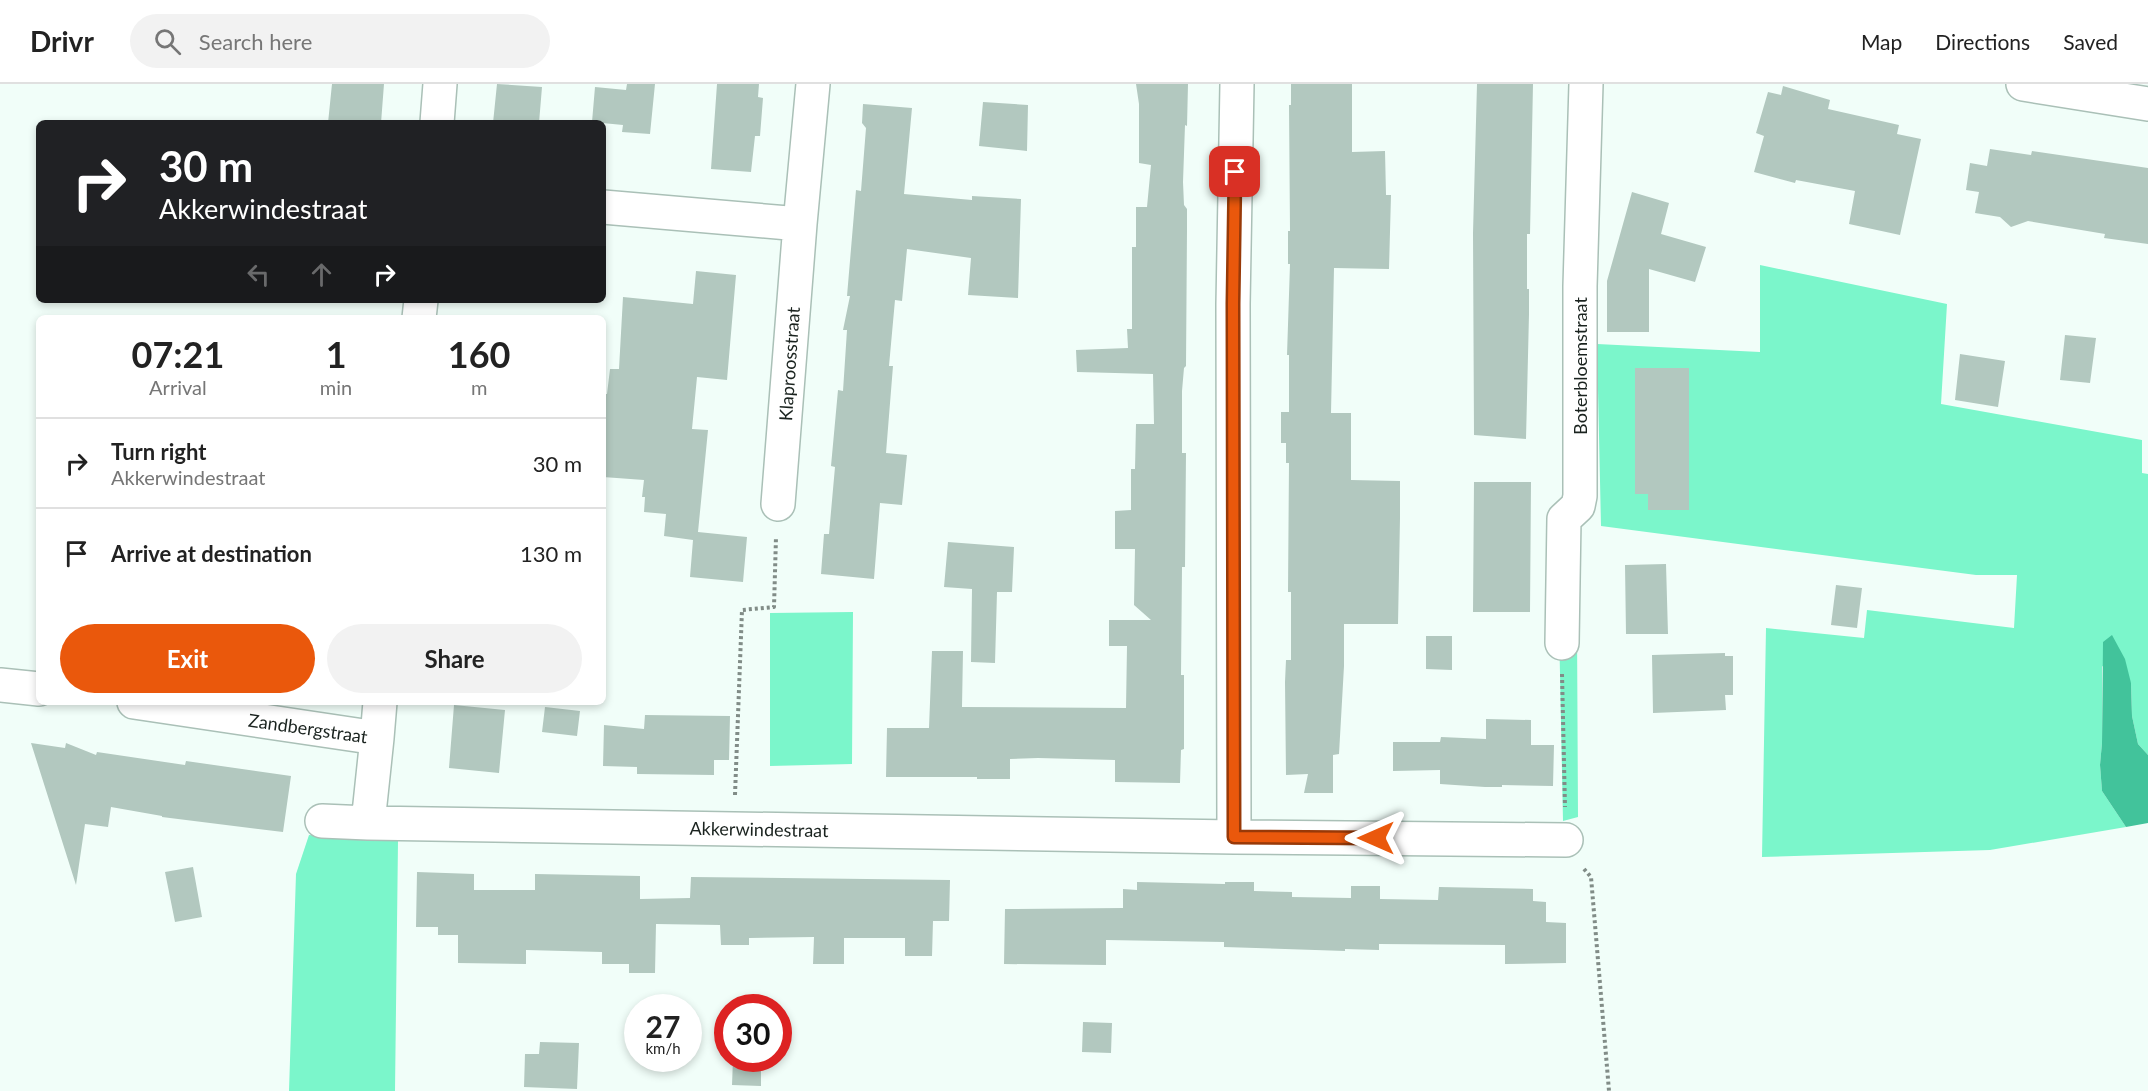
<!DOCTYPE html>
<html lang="en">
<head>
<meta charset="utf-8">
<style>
  body { margin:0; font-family:Lato,sans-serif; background:#f2f2f2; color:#222; height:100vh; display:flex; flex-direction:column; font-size:22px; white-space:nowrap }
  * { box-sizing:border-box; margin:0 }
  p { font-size:20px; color:#767676 }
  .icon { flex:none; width:33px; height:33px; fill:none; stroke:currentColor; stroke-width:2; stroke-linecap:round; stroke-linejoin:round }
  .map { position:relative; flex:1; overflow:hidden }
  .sheet { position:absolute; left:36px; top:231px; width:570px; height:390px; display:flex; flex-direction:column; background:#fff; border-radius:9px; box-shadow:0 3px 9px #0003 }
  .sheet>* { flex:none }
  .banner { position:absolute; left:36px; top:36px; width:570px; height:183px; border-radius:9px; box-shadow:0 3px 9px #0003; background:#202124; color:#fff; overflow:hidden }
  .speed { position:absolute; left:624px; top:910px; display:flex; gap:12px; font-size:30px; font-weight:700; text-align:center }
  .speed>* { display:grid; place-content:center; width:78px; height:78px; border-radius:50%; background:#fff; box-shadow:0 3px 9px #0003; line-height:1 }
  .speed small { font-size:15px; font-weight:400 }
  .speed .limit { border:9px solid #d22; background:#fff; color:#111 }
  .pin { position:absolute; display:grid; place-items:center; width:51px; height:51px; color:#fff; margin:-26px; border-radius:12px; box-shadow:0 3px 9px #0006 }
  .me { position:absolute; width:66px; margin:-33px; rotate:270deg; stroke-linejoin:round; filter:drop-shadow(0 0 4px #0008) }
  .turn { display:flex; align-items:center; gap:21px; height:126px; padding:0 24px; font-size:27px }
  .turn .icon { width:78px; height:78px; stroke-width:2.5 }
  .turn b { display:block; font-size:42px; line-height:51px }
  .lanes { display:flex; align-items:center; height:57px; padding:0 24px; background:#0003; justify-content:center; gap:30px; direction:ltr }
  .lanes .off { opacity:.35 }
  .eta { display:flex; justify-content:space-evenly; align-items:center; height:102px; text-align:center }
  .eta b { font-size:36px; font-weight:700; line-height:42px }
  .button { display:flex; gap:12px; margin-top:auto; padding:12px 24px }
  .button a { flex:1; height:69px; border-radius:36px; background:#ea580c; color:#fff; font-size:24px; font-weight:700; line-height:69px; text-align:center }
  .button a+a { background:#f2f2f2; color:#222 }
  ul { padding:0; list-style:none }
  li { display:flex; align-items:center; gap:18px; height:90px; padding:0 24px; border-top:2px solid #e0e0e0 }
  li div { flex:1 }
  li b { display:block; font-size:22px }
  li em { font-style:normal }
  header { display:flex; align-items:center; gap:36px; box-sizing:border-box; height:84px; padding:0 30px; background:#fff; border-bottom:2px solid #e0e0e0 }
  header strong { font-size:28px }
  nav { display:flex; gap:33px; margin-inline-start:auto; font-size:21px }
  .search { width:420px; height:54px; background:#f2f2f2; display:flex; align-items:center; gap:15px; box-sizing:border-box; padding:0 21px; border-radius:33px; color:#767676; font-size:22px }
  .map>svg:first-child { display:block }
</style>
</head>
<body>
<header>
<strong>Drivr</strong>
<div class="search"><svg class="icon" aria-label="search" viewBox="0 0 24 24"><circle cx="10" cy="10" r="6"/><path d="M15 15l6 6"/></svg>Search here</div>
<nav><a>Map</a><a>Directions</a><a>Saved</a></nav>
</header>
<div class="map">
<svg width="2148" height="1007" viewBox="0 0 2148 1007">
  <rect width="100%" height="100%" fill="#f1fef9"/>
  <!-- green -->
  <path fill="#7bf6cb" d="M1760 181 1947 220 1941 320 2142 356V389L2148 390V671L2138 660 2132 632 2131 599 2102 582V659L2100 681 2102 707 2126 743 1990 766 1762 773 1766 544 1864 554 1867 526 2014 544 2017 491H1976L1601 442 1597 260 1760 268Z
    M853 528 852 680 770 682V529Z
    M1559 541H1577L1578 733 1563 737Z
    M309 751 398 757 395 1007H289L296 790Z"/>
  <!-- water -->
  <path fill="#42c39b" d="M2112 551 2125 575 2131 599 2132 632 2138 660 2148 671V739L2126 743 2102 707 2100 681 2102 659 2103 558Z"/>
  <!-- building -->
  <path fill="#b2c8bf" d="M332 0H384L381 39H328Z
    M497 0 542 3 539 39H493Z
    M627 0H655L650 50 622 48 623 41 592 38 595 3 626 6Z
    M717 0H759L758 13 763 14 760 52H755L751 88 711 85Z
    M1136 0H1188L1187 42 1185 41 1183 98 1184 121 1187 125V146L1186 282 1184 284 1182 307V369H1186L1185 483H1182L1181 591H1184V665L1181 666 1180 699 1115 698V676L1038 674 1010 675V695H977V693H886L887 644H929L932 567H963L962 623 1126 624 1127 562H1109V536H1151L1134 521 1135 465H1115V427L1131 426V385H1135L1136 340H1154L1153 290 1077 288 1076 266 1128 264 1127 245H1132V163H1136V123H1147L1151 81 1139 79V20Z
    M1291 0H1352V68L1385 67 1386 111H1391L1389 185 1334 184 1331 329H1351V396L1400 397V434L1398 540H1344V582L1339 670 1333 671V709H1304L1308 690 1286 691 1285 598 1286 576H1291V508H1288L1289 379H1286V359H1281V328H1289V271H1287L1290 180H1288V147H1290L1289 21H1291Z
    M1477 0H1533L1530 150H1527V205H1529V230L1526 355 1474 351 1473 149Z
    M1783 2 1830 16 1828 25 1899 41 1897 50 1921 55 1900 151 1849 140 1855 107 1796 96 1795 99 1754 88 1764 52 1756 49 1768 8 1781 11Z
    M983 18 1028 21 1027 67 979 62Z
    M863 20 912 24 904 110 972 116V112L1021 115 1018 214 968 211 971 174 907 165 902 217 895 216 889 282H893L886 369 907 371 902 421 880 419 874 495 821 490 824 450H829L835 383 831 382 838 306 843 307 847 246H843L850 212H847L856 106 861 107 866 44 862 39Z
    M1990 65 2031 71 2032 67 2148 84V160L2104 154 2105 150 2028 137 2011 143 2000 133 1975 129 1979 108 1966 106 1970 79 1987 82Z
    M1632 108 1669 119 1661 150 1706 163 1695 198 1649 185V248H1607V197Z
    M696 187 736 191 727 296 697 293 692 345 708 346 698 448 747 453 743 498 690 493 693 456 664 452 666 430 644 428 645 413H642L644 396 603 393V310H607L610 285H619L623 213 693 220Z
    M2065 251 2096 254 2090 299 2060 296Z
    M1960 270 2005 277 1998 323 1955 316Z
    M1635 284H1689V426H1648V410H1635Z
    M1474 398H1531L1530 528H1473Z
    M948 458 1014 463 1012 508H997L995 579 971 578 972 505 944 503Z
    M1666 480 1668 550H1626L1625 481Z
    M1836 501 1862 504 1857 544 1831 541Z
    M1426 552H1452V586L1426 585Z
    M1725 569V572H1733V611H1725L1726 626 1653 629 1652 571Z
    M454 621 505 626 499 689 449 684Z
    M545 623 580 627 577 652 542 648Z
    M645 631 730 632 729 676H714V691L637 690V683L603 682 604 641 644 645Z
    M1486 635 1531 636V661H1554L1553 702 1502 701V703H1485L1440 700V686L1393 687V658H1440L1441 653 1486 655Z
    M31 659 65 664 66 659 96 671 97 668 185 681 186 677 291 692 283 748 162 733V732L111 723 108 743 85 740 76 801Z
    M193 783 202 833 175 838 165 788Z
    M417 788 474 790V806H535V790L640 792V815L690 814 691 793 950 796 949 837H933L932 872H905V854H844V880H813L814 853 749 854V861H721L720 841 656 840 655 889H629V880H602V868L526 866V880L458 879V851H438V843H416Z
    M1137 798 1225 800V798H1254V807L1292 808V813L1351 814V802H1380V815L1438 816 1439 803 1533 805V817L1546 818V838L1566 839V879L1505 880V861L1379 860V866L1345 865V867L1224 863V858L1106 856V881L1004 880 1005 825 1123 824V805L1137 806Z
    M1083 938 1112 939 1111 969 1082 968Z
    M540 958 579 959 577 1005 524 1003 525 970H539Z
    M733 975 761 976V1002L732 1001Z"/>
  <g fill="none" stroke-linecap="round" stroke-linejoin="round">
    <!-- street casing -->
    <g stroke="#aac0b7" stroke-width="36">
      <path id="street" d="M437 39 440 0
        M603 123 800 140
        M419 234 421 216
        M778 420 800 140 813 0
        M1562 559 1564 435 1578 422 1580 412V202L1586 0
        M0 601 39 605
        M134 618 377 654 380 618
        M377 654 368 739 1234 753 1566 756
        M322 737 368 739
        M1234 753 1233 220 1237 0"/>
    </g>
    <!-- secondary casing -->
    <g stroke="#aac0b7" stroke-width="36">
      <path id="secondary" d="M2023 0 2148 20"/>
    </g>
    <!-- path -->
    <path stroke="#818c87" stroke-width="4" stroke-dasharray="3 3" stroke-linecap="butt" d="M1562 590 1565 723
      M735 711 742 526 774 523 776 453
      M1584 785 1591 793 1609 1007"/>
    <!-- street -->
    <use href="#street" stroke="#fff" stroke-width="33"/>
    <!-- secondary -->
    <use href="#secondary" stroke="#fff" stroke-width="33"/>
  </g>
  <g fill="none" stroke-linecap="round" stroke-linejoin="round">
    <!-- route casing -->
    <g stroke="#983908" stroke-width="15">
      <path id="route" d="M1235 88 1233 220 1234 753 1376 754"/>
    </g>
    <!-- route -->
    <use href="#route" stroke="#ea580c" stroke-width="10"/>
  </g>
  <g text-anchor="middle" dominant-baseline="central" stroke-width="5" stroke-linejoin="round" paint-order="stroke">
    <!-- street labels -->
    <g font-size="18" fill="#1a231f" stroke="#fff">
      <text transform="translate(789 280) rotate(-86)">Klaproosstraat</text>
      <text transform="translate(1580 282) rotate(-90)">Boterbloemstraat</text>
      <text transform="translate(308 644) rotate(8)">Zandbergstraat</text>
      <text transform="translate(759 745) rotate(1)">Akkerwindestraat</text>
    </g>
  </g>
</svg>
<div class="speed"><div>27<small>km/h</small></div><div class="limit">30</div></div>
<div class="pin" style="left:1235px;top:88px;background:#d93025"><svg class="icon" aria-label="arrive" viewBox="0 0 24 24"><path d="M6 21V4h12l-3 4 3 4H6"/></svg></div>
<svg class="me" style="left:1376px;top:754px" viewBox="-20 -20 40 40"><path d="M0-17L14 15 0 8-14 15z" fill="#ea580c" stroke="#fff" stroke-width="4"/></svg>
<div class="banner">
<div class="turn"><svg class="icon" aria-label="right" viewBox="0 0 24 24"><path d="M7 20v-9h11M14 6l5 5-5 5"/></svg><div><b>30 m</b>Akkerwindestraat</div></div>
<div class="lanes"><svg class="icon off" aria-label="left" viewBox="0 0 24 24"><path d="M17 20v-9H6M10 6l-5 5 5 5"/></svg><svg class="icon off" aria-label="ahead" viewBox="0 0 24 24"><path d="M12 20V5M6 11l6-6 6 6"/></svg><svg class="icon" aria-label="right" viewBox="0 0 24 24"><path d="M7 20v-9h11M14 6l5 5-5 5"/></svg></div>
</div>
<section class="sheet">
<div class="eta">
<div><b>07:21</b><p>Arrival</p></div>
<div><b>1</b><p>min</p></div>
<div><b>160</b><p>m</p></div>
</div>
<ul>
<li><svg class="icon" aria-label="right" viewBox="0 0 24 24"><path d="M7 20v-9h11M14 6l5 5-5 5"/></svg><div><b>Turn right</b><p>Akkerwindestraat</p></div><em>30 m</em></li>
<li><svg class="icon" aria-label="arrive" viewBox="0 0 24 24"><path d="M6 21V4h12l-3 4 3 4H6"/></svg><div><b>Arrive at destination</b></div><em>130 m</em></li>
</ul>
<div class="button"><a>Exit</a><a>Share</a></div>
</section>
</div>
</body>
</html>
